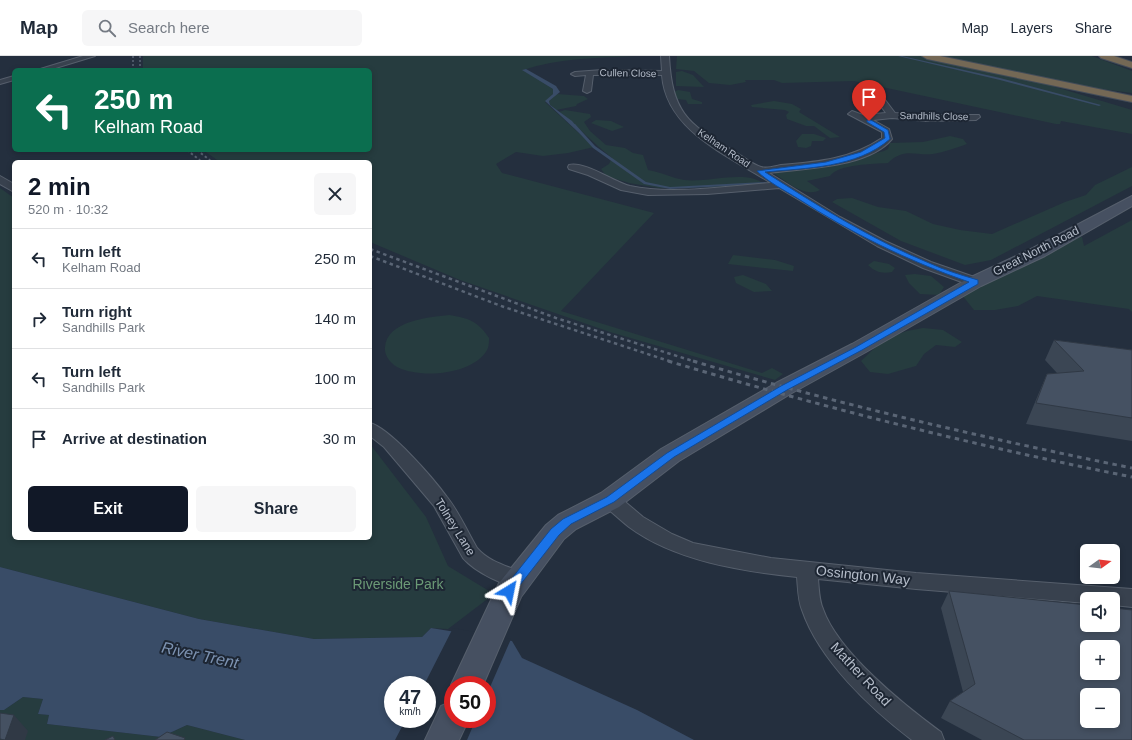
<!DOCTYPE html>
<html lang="en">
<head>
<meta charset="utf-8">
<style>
  body { margin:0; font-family:Arial,sans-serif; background:#f6f6f7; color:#1f2937; height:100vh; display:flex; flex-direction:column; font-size:15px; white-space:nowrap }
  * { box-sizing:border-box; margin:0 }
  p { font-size:13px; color:#747a83 }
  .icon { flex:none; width:22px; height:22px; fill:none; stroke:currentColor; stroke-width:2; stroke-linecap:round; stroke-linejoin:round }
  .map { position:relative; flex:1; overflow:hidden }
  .details { position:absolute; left:12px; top:104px; width:360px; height:380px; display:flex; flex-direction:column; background:#fff; border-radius:6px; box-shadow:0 2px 6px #0003 }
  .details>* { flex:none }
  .guide { position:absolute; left:12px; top:12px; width:360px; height:84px; border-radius:6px; box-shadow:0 2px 6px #0003; background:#0b6e4f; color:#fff; overflow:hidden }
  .needle { width:26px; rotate:75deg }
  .tools { position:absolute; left:1080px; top:488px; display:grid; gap:8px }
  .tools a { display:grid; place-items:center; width:40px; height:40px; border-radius:6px; background:#fff; box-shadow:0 2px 6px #0003; font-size:20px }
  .speed { position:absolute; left:384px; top:620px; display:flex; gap:8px; font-size:20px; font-weight:700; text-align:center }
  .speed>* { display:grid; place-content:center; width:52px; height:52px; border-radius:50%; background:#fff; box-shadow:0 2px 6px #0003; line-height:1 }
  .speed small { font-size:10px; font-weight:400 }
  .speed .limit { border:6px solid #d22; background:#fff; color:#111 }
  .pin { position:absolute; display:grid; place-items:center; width:34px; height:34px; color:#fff; margin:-41px -17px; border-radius:50% 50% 50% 0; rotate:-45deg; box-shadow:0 0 4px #0007 }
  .pin .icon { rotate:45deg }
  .me { position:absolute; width:44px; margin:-22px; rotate:35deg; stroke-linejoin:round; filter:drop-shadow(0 0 3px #0008) }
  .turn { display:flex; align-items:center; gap:14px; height:84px; padding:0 16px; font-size:18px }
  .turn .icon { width:52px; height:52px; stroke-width:2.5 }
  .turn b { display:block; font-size:28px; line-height:34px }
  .round { display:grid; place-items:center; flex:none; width:42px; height:42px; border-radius:6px; background:#f6f6f7 }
  .overview { display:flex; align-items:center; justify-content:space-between; height:68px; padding:0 16px }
  h1 { font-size:24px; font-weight:700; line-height:30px; color:#111827 }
  .action { display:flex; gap:8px; margin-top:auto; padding:8px 16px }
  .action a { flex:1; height:46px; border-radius:6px; background:#111827; color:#fff; font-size:16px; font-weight:700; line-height:46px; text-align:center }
  .action a+a { background:#f6f6f7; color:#1f2937 }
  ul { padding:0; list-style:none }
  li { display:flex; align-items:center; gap:12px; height:60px; padding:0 16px; border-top:1px solid #e0e1e3 }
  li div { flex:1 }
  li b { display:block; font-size:15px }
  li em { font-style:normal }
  header { display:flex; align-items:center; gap:24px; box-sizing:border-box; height:56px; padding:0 20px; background:#fff; border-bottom:1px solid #e0e1e3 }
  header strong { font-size:19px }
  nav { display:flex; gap:22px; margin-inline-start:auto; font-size:14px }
  .search { width:280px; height:36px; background:#f6f6f7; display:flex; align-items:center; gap:10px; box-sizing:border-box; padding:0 14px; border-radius:6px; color:#747a83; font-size:15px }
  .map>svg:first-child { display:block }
</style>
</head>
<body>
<header>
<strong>Map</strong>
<div class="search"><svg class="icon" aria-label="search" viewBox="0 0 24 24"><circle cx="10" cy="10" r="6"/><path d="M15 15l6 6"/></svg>Search here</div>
<nav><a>Map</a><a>Layers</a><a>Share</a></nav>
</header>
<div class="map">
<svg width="1132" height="684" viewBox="0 0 1132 684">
  <rect width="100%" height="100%" fill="#242f3e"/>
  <!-- green -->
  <path fill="#263c3f" d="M143 0H635C597 2 559 2 523 14L553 33V38L545 46 594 91 568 97 543 100 516 96 496 108 502 117 654 157 561 255 762 317 772 312 783 318 775 324 610 276 460 224 370 186V106H220L203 94H370V14H143Z
    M677 0H1092L1132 15V37L1087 31 1050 24 1052 30 1132 54V78L1061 65 1060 68H1056L854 25 782 27 774 24H745L746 26 730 29 709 27 694 15 676 13Z
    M682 15 693 19 704 31 676 30V16Z
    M678 34 690 36 692 43 702 46V48H688L686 44 677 43 674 36Z
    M557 38 584 40 588 43 577 48 576 50 556 54 550 49 549 45Z
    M774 45 792 48 801 53 799 56 840 81 830 82 814 70H806L787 63 786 59 789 56 785 54 752 51 751 49Z
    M565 54 590 58 591 61 584 66 590 75 606 89 625 92 633 97 643 99 648 114C661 116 672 122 684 124 708 127 747 113 764 128L732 131 659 132 629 127 606 120 601 113 609 108 612 102C593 87 578 70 559 56Z
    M596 64 611 65 624 71 612 75 591 67Z
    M802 78H814L826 82 823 85H812L811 90 806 92 798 91 796 85Z
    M950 80 963 83 967 88C956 92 944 96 933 98 915 100 904 91 888 107 874 108 838 108 830 120L807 125 820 134C805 142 787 126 775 118L774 114 831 110 884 95 888 93 890 87 923 86Z
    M1132 111V130L991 204 965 209 901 185 832 146 837 143 852 142 878 151 906 155 933 168 960 174 992 178 1065 146 1086 139 1095 129Z
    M0 132 14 142V482H370V388L426 461 448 510 494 538 448 573 431 572 422 581 314 583 199 563 0 511Z
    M1132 164V256L1129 253 1037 240 1018 250 995 254H974L962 239 1075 180 1082 181 1084 190Z
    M733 199 775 204 794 210 793 215 728 208Z
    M874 205 889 208 895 212 892 216C882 218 875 216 868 209Z
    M915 218 931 220 944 231 939 239 920 238 909 227 905 219Z
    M743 219 766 228 772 235 754 236 736 227 734 221Z
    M449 259C468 262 478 265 489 282 489 285 489 291 487 294 473 319 420 323 397 311 390 307 384 299 385 291 387 265 429 261 449 259Z
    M923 272 943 274 962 286 955 291 936 289 924 298 916 310 888 318 870 316 861 305 884 283 907 275Z
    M23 641 43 643 38 658 49 659 47 668 161 681 187 669 245 684H0V654H4Z"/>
  <!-- water -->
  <path fill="#394c67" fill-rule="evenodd" d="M526 13 556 30 560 36 549 45 550 49 572 65 594 91 545 45 553 38V33L522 14Z
    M0 511 199 563 314 583 422 581 431 572 512 585 522 602 637 654 694 684H245L187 669 161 681 47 668 49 659 38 658 43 643 23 641 4 654H0ZM393 629H427V663H393ZM453 629H487V663H453Z"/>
  <!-- pier -->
  <path fill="#242f3e" d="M453 572 511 583 487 638V629H453V663H476L467 684H395L406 663H427V629H424Z"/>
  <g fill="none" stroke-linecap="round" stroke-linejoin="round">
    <!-- stream -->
    <path fill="#394c67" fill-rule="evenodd" d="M898 0H902L1000 22 1101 49 1099 50 1000 24Z
      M573 68H575L595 90 646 126 670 131 765 126 767 127 765 128 670 133 644 128 593 92 573 70Z"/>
    <!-- street casing -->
    <g stroke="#565f6c" stroke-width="2">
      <path id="street" d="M83 0H95L49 14H37Z
        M661 0H669C672 55 686 67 732 94 741 99 751 108 761 111 766 113 776 110 781 109 818 106 851 103 882 82V76L848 58 852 55 863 59 886 57 869 34 873 32H876L895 57 927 59H979L980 61 976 64 927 65 892 62 873 64 889 73 892 83C868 112 804 112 769 117L840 161 885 185 931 206 980 223 981 226 980 229H970L923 212 877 190 779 132 707 138 648 139 621 134 588 119 569 113 568 111 569 109C585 105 614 126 630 130 672 139 728 130 771 127 729 100 666 75 662 19H593L591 35 587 37 583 35 586 19 575 20 571 18 575 16 603 14 662 15Z
        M14 20V24L0 28V24Z
        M0 120 14 128V136L0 128Z
        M370 367C390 372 434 423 447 441 459 456 467 475 477 492 489 506 507 510 524 517L527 523 524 529C508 534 474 515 463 502L434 450 384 391 370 380Z
        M610 437 617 439 643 461 672 478 693 487 771 502 916 517 1132 533V551L1113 549V543H1087V547L916 533 818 523C819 533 819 544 823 553 838 596 904 649 941 676L944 684H912C871 653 819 604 802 554 798 544 798 532 797 521 741 515 675 505 629 471 620 464 612 456 603 449L601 444 603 439Z"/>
    </g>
    <!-- secondary casing -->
    <g stroke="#565f6c" stroke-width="2">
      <path id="secondary" d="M1132 140V150L1045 200 981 230 866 296 792 337 679 405 619 451 576 473 564 483 521 541 483 629H453V634L451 629 499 527 546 469 558 459 601 437 661 393 776 327 852 288 969 222 1033 192Z
        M453 645V663H469L459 684H425L441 650Z"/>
    </g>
    <!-- highway casing -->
    <g stroke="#434c59" stroke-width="2">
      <path id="highway" d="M922 0H940L1132 40V46L927 3Z
        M1099 0H1114L1132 6V12L1101 2Z"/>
    </g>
    <!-- street -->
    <use href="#street" fill="#38414e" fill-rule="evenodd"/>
    <!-- secondary -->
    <use href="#secondary" fill="#465061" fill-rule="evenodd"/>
    <!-- highway -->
    <use href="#highway" fill="#746855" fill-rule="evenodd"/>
    <!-- rail-far3 -->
    <path stroke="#5a6575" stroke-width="1.5" stroke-dasharray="2 2" stroke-linecap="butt" d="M133 0V14
      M140 0V14"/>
    <!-- rail-far2 -->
    <path stroke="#5a6575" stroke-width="2" stroke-dasharray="2.5 2.5" stroke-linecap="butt" d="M187 94 202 106
      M197 94 212 106"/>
    <!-- rail-far1 -->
    <path stroke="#5a6575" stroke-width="2.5" stroke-dasharray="3.5 3.5" stroke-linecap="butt" d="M370 193 556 262 696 306
      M370 200 504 251 672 306"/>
    <!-- rail -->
    <path stroke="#5a6575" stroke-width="3" stroke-dasharray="4.5 4.5" stroke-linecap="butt" d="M668 305C821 351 976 390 1132 421
      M693 305C837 348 984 382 1132 412"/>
  </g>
  <!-- wall -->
  <path fill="#3b4654" d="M1054 284 1132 294V385L1026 368 1038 339 1047 318 1057 317 1045 304Z
    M949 535 1132 684H982L941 662 950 645 963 636 941 552Z"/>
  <!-- shaded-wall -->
  <path fill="#303945" d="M14 659 28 675 25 684H5Z"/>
  <!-- building -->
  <path fill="#455162" stroke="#303945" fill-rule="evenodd" d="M1054 284 1132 294V362L1036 347 1047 318 1084 315Z
    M949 535 1087 549V569H1113V552L1132 554V684H1024L950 645 975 628ZM1087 591H1113V617H1087ZM1087 639H1113V665H1087Z
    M0 657 14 659 5 684 0 683Z
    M167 676 185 682 184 684H155Z
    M113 680 115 684H105Z"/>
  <!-- route -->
  <path fill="#1a73e8" stroke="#114b97" d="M867 64H871L888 74 890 83C857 112 806 112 765 116 818 150 871 183 929 207 944 214 961 219 978 224V228L862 294 787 334 674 401 614 446 571 468 559 479 513 538 509 539 505 538 503 535 505 531 551 473 563 463 607 441 667 397 781 330 856 291 969 226C908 205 851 177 797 142 784 134 768 126 757 115L826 106 861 96 885 82 884 76 867 66Z"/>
  <g text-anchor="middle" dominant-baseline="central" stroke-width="4" stroke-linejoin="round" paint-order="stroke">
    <!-- far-street labels -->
    <g font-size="10" fill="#b4bcc9" stroke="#1d2633">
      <text transform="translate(628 17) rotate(1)">Cullen Close</text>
      <text transform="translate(934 60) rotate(1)">Sandhills Close</text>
      <text transform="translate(724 92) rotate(34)">Kelham Road</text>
    </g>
    <!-- street labels -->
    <g font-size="12" fill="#b4bcc9" stroke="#1d2633">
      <text transform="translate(1036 195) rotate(-27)">Great North Road</text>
      <text transform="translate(455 471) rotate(58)">Tolney Lane</text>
    </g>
    <!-- near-street labels -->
    <g font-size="14" fill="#b4bcc9" stroke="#1d2633">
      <text transform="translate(863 519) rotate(6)">Ossington Way</text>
      <text transform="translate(861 618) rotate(47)">Mather Road</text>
    </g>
    <!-- near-park labels -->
    <g font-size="14" fill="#6b9a76" stroke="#1d2633">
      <text x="398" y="528">Riverside Park</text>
    </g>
    <!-- near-water labels -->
    <g font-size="16" font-style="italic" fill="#7c92b1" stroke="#1d2633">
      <text transform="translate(200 599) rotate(12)">River Trent</text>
    </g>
  </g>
</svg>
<div class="tools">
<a><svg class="needle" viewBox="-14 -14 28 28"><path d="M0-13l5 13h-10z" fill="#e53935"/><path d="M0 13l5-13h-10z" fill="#747a83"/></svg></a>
<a><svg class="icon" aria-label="sound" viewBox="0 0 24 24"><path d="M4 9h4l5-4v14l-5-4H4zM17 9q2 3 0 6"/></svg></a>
<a>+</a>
<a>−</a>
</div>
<div class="speed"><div>47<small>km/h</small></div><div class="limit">50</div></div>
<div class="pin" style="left:869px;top:65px;background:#d93025"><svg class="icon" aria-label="arrive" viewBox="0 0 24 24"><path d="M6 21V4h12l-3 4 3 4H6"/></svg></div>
<svg class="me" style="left:509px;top:535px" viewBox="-20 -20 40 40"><path d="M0-17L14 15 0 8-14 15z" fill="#1a73e8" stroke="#fff" stroke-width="4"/></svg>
<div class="guide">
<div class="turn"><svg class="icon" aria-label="left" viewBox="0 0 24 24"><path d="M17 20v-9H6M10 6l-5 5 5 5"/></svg><div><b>250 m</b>Kelham Road</div></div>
</div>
<section class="details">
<div class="overview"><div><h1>2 min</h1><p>520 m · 10:32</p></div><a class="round"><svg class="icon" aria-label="close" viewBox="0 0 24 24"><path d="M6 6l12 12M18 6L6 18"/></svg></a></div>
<ul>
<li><svg class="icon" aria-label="left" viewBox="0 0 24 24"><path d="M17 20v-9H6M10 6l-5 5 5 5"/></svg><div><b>Turn left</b><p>Kelham Road</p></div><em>250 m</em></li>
<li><svg class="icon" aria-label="right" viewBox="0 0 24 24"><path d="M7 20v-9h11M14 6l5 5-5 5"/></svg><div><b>Turn right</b><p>Sandhills Park</p></div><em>140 m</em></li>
<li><svg class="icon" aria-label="left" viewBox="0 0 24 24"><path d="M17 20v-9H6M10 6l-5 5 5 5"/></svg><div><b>Turn left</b><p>Sandhills Park</p></div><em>100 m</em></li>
<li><svg class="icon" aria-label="arrive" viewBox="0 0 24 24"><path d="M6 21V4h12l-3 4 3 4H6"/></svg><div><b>Arrive at destination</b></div><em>30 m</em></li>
</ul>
<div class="action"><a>Exit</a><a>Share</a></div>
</section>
</div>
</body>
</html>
